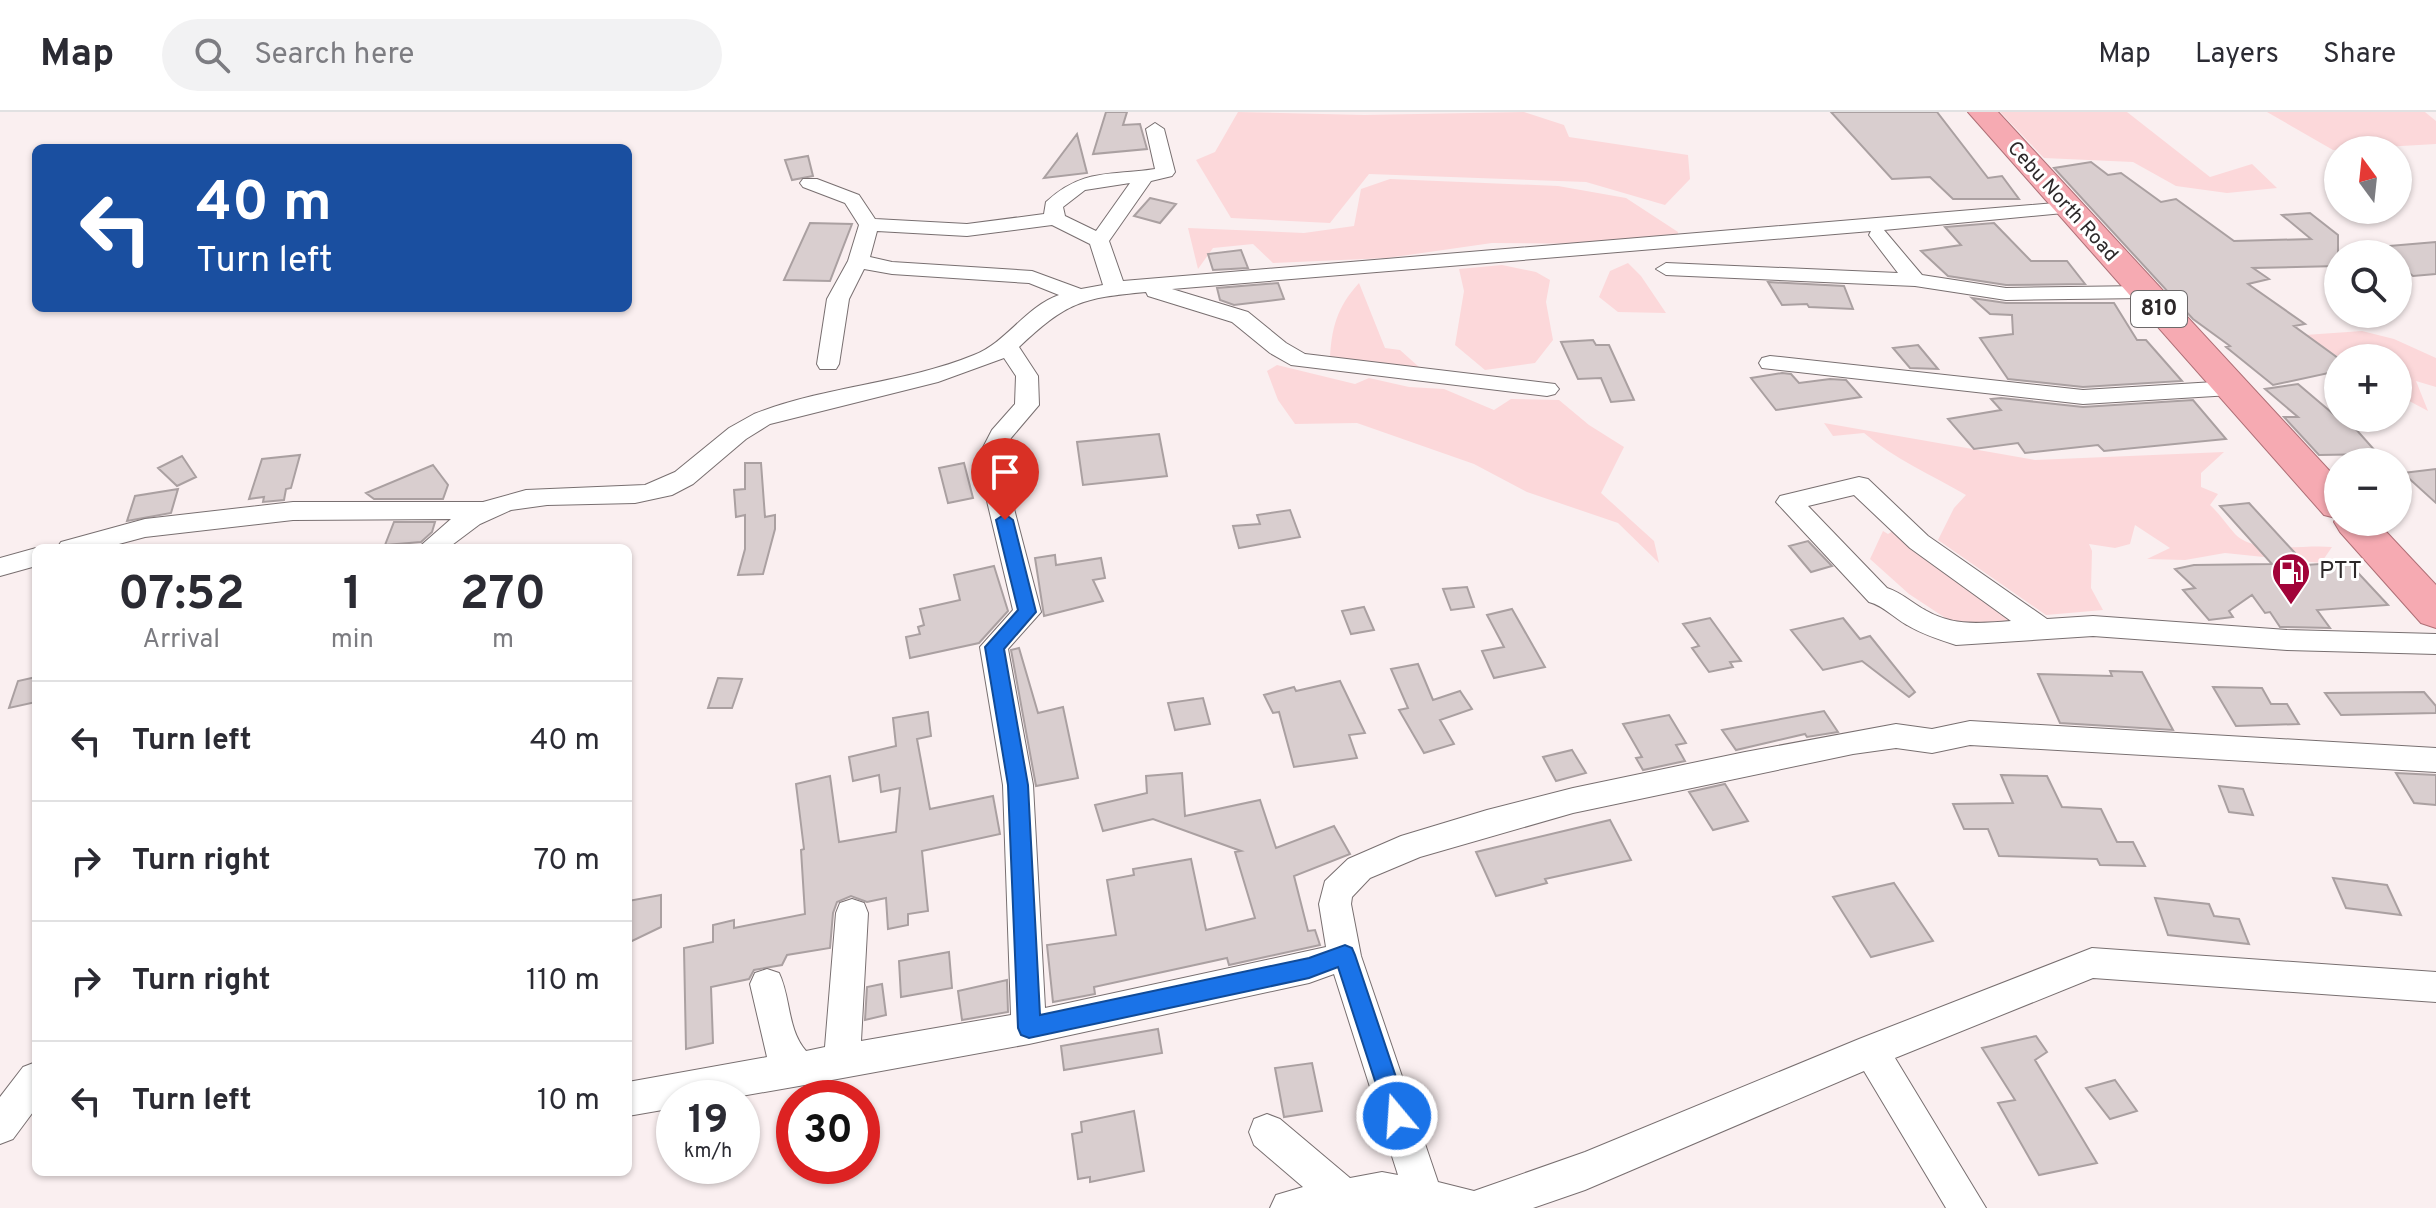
<!DOCTYPE html>
<html lang="en">
<head>
<meta charset="utf-8">
<style>
  body { margin:0; font-family:Overpass,sans-serif; background:#f2f2f3; color:#2b2b33; height:100vh; display:flex; flex-direction:column; font-size:30px; white-space:nowrap }
  * { box-sizing:border-box; margin:0 }
  p { font-size:26px; color:#7c7c81 }
  .icon { flex:none; width:44px; height:44px; fill:none; stroke:currentColor; stroke-width:2; stroke-linecap:round; stroke-linejoin:round }
  .map { position:relative; flex:1; overflow:hidden }
  .details { position:absolute; left:32px; top:432px; width:600px; height:632px; display:flex; flex-direction:column; background:#fff; border-radius:12px; box-shadow:0 2px 6px #0004 }
  .details>* { flex:none }
  .top-card { position:absolute; left:32px; top:32px; width:600px; height:168px; border-radius:12px; box-shadow:0 2px 6px #0004; background:#1a4fa0; color:#fff; overflow:hidden }
  .needle { width:52px; rotate:345deg }
  .fabs { position:absolute; left:2324px; top:24px; display:grid; gap:16px }
  .fabs a { display:grid; place-items:center; width:88px; height:88px; border-radius:50%; background:#fff; box-shadow:0 2px 6px #0004; font-size:40px }
  .speed { position:absolute; left:656px; top:968px; display:flex; gap:16px; font-size:40px; font-weight:700; text-align:center }
  .speed>* { display:grid; place-content:center; width:104px; height:104px; border-radius:50%; background:#fff; box-shadow:0 2px 6px #0004; line-height:1 }
  .speed small { font-size:20px; font-weight:400 }
  .speed .limit { border:12px solid #d22; background:#fff; color:#111 }
  .pin { position:absolute; display:grid; place-items:center; width:68px; height:68px; color:#fff; margin:-82px -34px; border-radius:50% 50% 50% 0; rotate:-45deg; box-shadow:0 0 8px #0007 }
  .pin .icon { rotate:45deg }
  .me { position:absolute; width:88px; margin:-44px; rotate:342deg; stroke-linejoin:round; filter:drop-shadow(0 0 6px #0008) }
  .turn { display:flex; align-items:center; gap:28px; height:168px; padding:0 32px; font-size:36px }
  .turn .icon { width:104px; height:104px; stroke-width:2.5 }
  .turn b { display:block; font-size:56px; line-height:68px }
  .eta { display:flex; justify-content:space-evenly; align-items:center; height:136px; text-align:center }
  .eta b { font-size:48px; font-weight:700; line-height:56px }
  ul { padding:0; list-style:none }
  li { display:flex; align-items:center; gap:24px; height:120px; padding:0 32px; border-top:2px solid #e1e1e2 }
  li div { flex:1 }
  li b { display:block; font-size:30px }
  li em { font-style:normal }
  header { display:flex; align-items:center; gap:48px; box-sizing:border-box; height:112px; padding:0 40px; background:#fff; border-bottom:2px solid #e1e1e2 }
  header strong { font-size:38px }
  nav { display:flex; gap:44px; margin-inline-start:auto; font-size:28px }
  .search { width:560px; height:72px; background:#f2f2f3; display:flex; align-items:center; gap:20px; box-sizing:border-box; padding:0 28px; border-radius:44px; color:#7c7c81; font-size:30px }
  .map>svg:first-child { display:block }
</style>
</head>
<body>
<header>
<strong>Map</strong>
<div class="search"><svg class="icon" aria-label="search" viewBox="0 0 24 24"><circle cx="10" cy="10" r="6"/><path d="M15 15l6 6"/></svg>Search here</div>
<nav><a>Map</a><a>Layers</a><a>Share</a></nav>
</header>
<div class="map">
<svg width="2436" height="1096" viewBox="0 0 2436 1096">
  <rect width="100%" height="100%" fill="#faeff0"/>
  <!-- green -->
  <path fill="#fcd8da" d="M1238 0 1364 3 1524 0 1564 13 1569 25 1688 43 1690 67 1665 93 1586 70 1369 62 1330 111 1231 106 1196 48 1215 40Z
    M2000 0H2127L2210 65 2252 52 2277 76 2227 81 2176 74 2133 50 2044 46Z
    M2267 0H2425L2436 9V32L2333 38Z
    M1390 67 1558 74 1626 86 1678 120 1677 129 1603 132 1492 131 1387 146 1273 151 1253 132 1213 136 1198 157 1188 116 1304 121 1354 114 1361 77Z
    M1628 151 1641 164 1666 201 1618 200 1599 185 1610 159Z
    M1502 153 1536 160 1550 168 1546 190 1553 228 1535 251 1485 258 1455 233 1464 179 1459 157Z
    M1359 171 1385 236 1400 238 1419 255 1374 258 1330 249C1331 217 1337 195 1359 171Z
    M2362 219 2394 227 2436 246V275L2416 269 2428 299 2398 283V246H2341L2330 240 2280 247 2305 223Z
    M1277 253 1355 272 1369 266 1409 275 1444 277 1494 298 1511 287 1559 288 1589 313 1624 335 1601 381 1654 429 1659 451 1618 411 1527 380 1474 352 1357 311 1295 312 1278 288 1267 259Z
    M1824 311 2035 348 2224 340 2201 361V375L2218 382 2210 393C2220 402 2226 412 2235 422 2255 443 2304 432 2332 435L2321 451 2225 441 2185 448 2147 447 2170 436 2135 413 2130 432 2115 436 2089 432 2092 439 2091 476 2103 498 2046 503 1938 428 1954 396 1966 383C1932 363 1894 347 1864 321L1833 324Z
    M1896 417 2024 510 1953 511 1909 482 1870 447 1883 419 1888 422Z"/>
  <!-- building -->
  <path fill="#d9cecf" stroke="#aaa0a1" stroke-width="2" d="M1106 0H1127L1123 13 1140 12 1147 37 1093 42Z
    M1831 0H1937L1988 66 2002 64 2019 87H1953L1930 65 1892 67Z
    M1077 22 1087 61 1044 66Z
    M808 44 813 64 792 68 785 48Z
    M2091 50 2108 63 2121 61 2161 90 2176 87 2234 129 2311 127 2282 103 2310 101 2338 123V154L2253 156 2269 167 2248 172 2305 212 2294 214 2338 246V259L2273 273 2226 235 2230 234 2193 207 2054 56Z
    M1150 86 1176 92 1160 111 1134 104Z
    M810 111 852 112 830 169 784 168Z
    M1994 111 2031 149H2067L2085 172 2006 173 1948 164 1921 139 1961 133 1945 115Z
    M2436 130V162L2413 164 2398 152V142H2386L2377 135Z
    M1241 138 1248 156 1213 158 1208 142Z
    M1768 170 1844 174 1853 197 1809 195 1807 192 1782 193Z
    M1278 171 1284 187 1234 193 1220 188 1217 176Z
    M1972 186 2006 191H2114L2137 228H2146L2182 269 2083 275 2008 267 1980 226 2013 222 2012 203 1990 202Z
    M1593 228 1596 233H1609L1634 288 1611 290 1601 266 1578 267 1561 230Z
    M1918 233 1938 257 1910 256 1893 236Z
    M1782 261 1791 262 1799 271 1830 267 1846 268 1861 285 1776 298 1751 266Z
    M2298 272 2338 306H2346L2378 342 2319 343 2284 305H2298L2265 277Z
    M2001 286 2083 295 2193 288 2226 327 2104 339 2098 333 2025 341 2018 331 1974 337 1948 307 2001 298 1991 287Z
    M1159 322 1167 364 1083 373 1077 330Z
    M300 343 291 376 286 377 284 388 263 390 264 385 249 387 262 347Z
    M182 344 196 365 177 374 158 356Z
    M745 351H761L765 405 775 403V417L763 462 738 463 745 437V403L736 405 734 378 745 377Z
    M964 351 973 386 948 391 939 356Z
    M433 353 448 373 443 387H374L366 381Z
    M2436 357V391L2403 361Z
    M178 377 171 401 127 409 135 384Z
    M2249 391 2306 453 2348 450 2388 493 2317 498 2330 516 2287 515H2280L2270 500 2265 501 2252 483 2229 499 2233 505 2209 508 2183 478 2195 476 2175 457 2194 453 2272 452 2220 394Z
    M1290 398 1300 425 1239 436 1233 414 1260 412 1257 403Z
    M394 410H435L432 420 421 430 385 433Z
    M1808 429 1832 454 1811 460 1789 434Z
    M1055 443 1056 453 1101 446 1105 466 1093 468 1103 489 1044 504 1035 446Z
    M994 454 1008 499 979 531 910 546 906 525 920 522 918 515 924 513 920 497 960 488 954 463Z
    M1467 475 1474 495 1451 498 1443 477Z
    M1364 495 1374 518 1351 522 1342 499Z
    M1512 497 1545 555 1494 566 1482 539 1504 535 1487 503Z
    M1710 506 1741 549 1730 550 1733 555 1709 560 1692 536 1699 534 1683 512Z
    M1843 506 1860 527 1870 524 1915 580 1909 585 1862 549 1823 558 1791 518Z
    M1019 536 1038 601 1063 595 1078 666 1036 674 1011 538Z
    M1418 552 1433 588 1460 579 1472 597 1440 608 1454 632 1424 641 1399 598 1408 596 1391 557Z
    M2110 559 2142 560 2173 618 2060 611 2038 562 2112 564Z
    M36 565V590L9 596 18 569Z
    M718 566 742 567 732 596H708Z
    M1340 569 1365 621 1349 623 1357 646 1294 655 1279 600 1273 601 1264 583 1294 575 1296 579Z
    M2213 575 2262 576 2271 592H2287L2299 612 2236 614Z
    M2424 580 2436 594V601L2341 603 2325 581Z
    M1203 586 1210 612 1175 618 1168 591Z
    M1824 599 1838 620 1807 625 1805 622 1736 638 1722 618Z
    M928 600 931 624 917 627 930 697 993 684 1000 722 922 739 928 799 908 802V813L888 817 886 786 867 790 851 784 837 790 833 801 830 836 787 843 782 853 754 858 749 867 711 875 713 931 686 937 684 836 713 830V813L734 808V816L805 802 801 738 804 737 796 672 830 664 839 730 896 720 900 676 881 680 879 663 853 669 849 645 896 634 893 606Z
    M1669 603 1686 631 1676 633 1685 649 1643 658 1636 646 1642 645 1623 612Z
    M1572 638 1586 661 1556 669 1543 645Z
    M1182 661 1185 704 1260 688 1276 736 1334 714 1350 742 1294 764 1308 819 1315 818 1320 833 1229 853 1227 846 1094 875 1095 882 1053 890 1047 833 1116 823 1107 768 1134 763 1133 757 1191 747 1206 818 1255 806 1235 740 1241 739 1153 707 1103 719 1095 693 1147 681 1146 664Z
    M2396 661 2436 663V693L2414 691Z
    M2001 663 2047 664 2062 695 2101 697 2117 730H2133L2145 754 2100 753 2097 747 1999 744 1988 717H1964L1953 692 2013 691Z
    M1725 672 1748 709 1713 718 1689 680Z
    M2219 674 2243 677 2253 703 2229 700Z
    M1610 708 1631 748 1545 767 1547 771 1496 784 1476 740Z
    M2333 766 2387 773 2401 803 2346 796Z
    M1894 771 1933 829 1871 845 1833 785Z
    M661 783V815L628 831V789Z
    M2155 786 2209 792 2214 804 2239 807 2249 832 2168 823Z
    M949 840 952 876 901 885 899 849Z
    M1007 868 1008 900 962 908 958 879Z
    M882 872 886 903 865 908 867 875Z
    M1158 917 1162 941 1064 958 1061 934Z
    M2036 924 2047 940 2035 948 2097 1051 2039 1063 1998 991 2015 988 1982 936Z
    M1312 951 1322 999 1284 1005 1275 956Z
    M2115 968 2137 999 2110 1007 2086 976Z
    M1134 999 1144 1059 1090 1070V1065L1078 1067 1072 1022 1082 1020 1081 1010Z"/>
  <g fill="none" stroke-linecap="round" stroke-linejoin="round">
    <!-- minor casing -->
    <g stroke="#786f70" stroke-width="2">
      <path id="minor" d="M1155 11 1164 17 1175 60 1172 64 1151 69 1109 129 1123 169 2067 90 2077 96 2074 100 1884 118 1922 163 2006 176 2144 174 2155 180 2144 186 2006 188 1915 174 1666 163 1656 157 1666 151 1898 161 1869 123 1871 119 1172 177 1248 200 1286 231 1305 242 1555 272 1559 277 1555 282 1547 284 1291 253 1270 241 1232 210 1148 184 1146 180C1081 186 1067 190 1019 235L1038 264 1039 293 1011 326 1001 347 1041 500 1008 537 1033 673 1045 896 1326 835 1319 792 1325 769 1348 747 1401 724 1487 698 1573 676 1745 640 1896 612 1932 617 1970 609 2436 636V660L1970 633 1932 641 1896 636 1853 642 1573 701 1420 745 1370 766 1352 785 1351 792 1361 844 1438 1070 1474 1079 1585 1040 1859 927 2092 836 2436 860V890L2093 866 1895 946 1986 1096H1946L1864 959 1585 1078 1533 1096H1270L1276 1083 1303 1075 1254 1033 1249 1020 1254 1007 1267 1002 1280 1007 1350 1066 1382 1060 1398 1063 1334 862 1309 871 1029 932 799 974 730 986H674V996L628 1004V970L767 945 750 872 755 861 767 857 779 861C791 886 787 917 806 939L825 935 836 801 840 791 852 787 864 791 868 801 861 929 1011 903 1003 673 980 535 1013 498 977 347 992 318 1015 292 1016 264 1004 246 938 270 770 312 746 327 693 372 672 383 635 391 547 393 511 398 480 412 448 436H418L451 407 293 408 145 425 104 436H57L61 430 145 407 293 390H483L526 378 645 373 675 360 729 316 754 302C825 274 903 272 974 243 1007 230 1025 195 1059 183L1029 171 892 162 864 157 849 187 839 252 836 257H820L817 252 827 187 848 149 859 113 845 91 803 75 800 71 803 67H817L859 83 875 107 967 112 1044 102 1046 90C1083 56 1109 64 1155 57L1146 17ZM1130 71 1096 119 1065 104 1063 95 1085 78ZM1052 113 1090 132 1103 173 1081 177 1032 159 892 150 870 145 877 119 967 124Z
        M1770 244 2083 278 2231 269 2239 271 2243 276 2239 281 2231 283 2083 292 1762 256 1759 251 1762 246Z
        M1859 365 1868 367 1928 424 2047 507 2093 504 2287 518 2436 522V542L2287 538 2093 524 1956 533C1940 528 1922 522 1907 513 1894 506 1884 494 1869 490L1776 390 1780 384ZM1854 383 1910 436 2011 509C1980 511 1954 515 1925 498 1912 491 1902 481 1887 476L1808 394Z
        M36 436V454L0 464V446Z
        M36 950V996L13 1027 0 1032V985L23 955Z"/>
    </g>
    <!-- trunk casing -->
    <g stroke="#ae6f76" stroke-width="2">
      <path id="trunk" d="M1968 0H1998L2338 368V410H2377L2436 473V516L2421 511 2340 420 2334 410 2336 406 2324 403Z"/>
    </g>
    <!-- minor -->
    <use href="#minor" fill="#fff" fill-rule="evenodd"/>
    <!-- trunk -->
    <use href="#trunk" fill="#f6aab2" fill-rule="evenodd"/>
  </g>
  <!-- route -->
  <path fill="#1a73e8" stroke="#114b97" stroke-width="2" d="M1005 402 1013 408 1036 500 1004 537 1028 673 1040 903 1309 846 1345 833 1352 836 1355 843 1409 1004 1405 1012 1397 1015 1389 1012 1338 855 1309 866 1029 926 1021 923 1018 916 1008 673 985 535 1018 498 996 408Z"/>
  <!-- icons -->
  <defs>
    <g id="fuel-pin" transform="scale(2)"><path d="M0 17L-7.5 6A9.5 9.5 0 1 1 7.5 6Z" fill="#a20439" stroke="#fff"/><path d="M-5.5-6h7V0h2V4h1.3V-2.5L3-4.5l.8-.8L6-3V5H2.5V1h-1V6h-7ZM-4.2-4.7v3.2H.2V-4.7Z" fill="#fff"/></g>
  </defs>
  <g fill-rule="evenodd">
    <use href="#fuel-pin" x="2291" y="460"/>
  </g>
  <g text-anchor="middle" dominant-baseline="central" stroke-width="6" stroke-linejoin="round" paint-order="stroke">
    <!-- far-street labels -->
    <g font-size="20" fill="#2d292a" stroke="#fff">
      <text transform="translate(2062 90) rotate(48)">Cebu North Road</text>
    </g>
    <!-- shield labels -->
    <rect fill="#fff" stroke="#6c696a" stroke-width="2" x="2131" y="179" width="56" height="36" rx="6"/>
    <g font-size="22" font-weight="bold" fill="#2d292a">
      <text x="2159" y="197">810</text>
    </g>
    <!-- poi labels -->
    <g font-size="24" fill="#2d292a" stroke="#fff" text-anchor="start">
      <text x="2319" y="460">PTT</text>
    </g>
  </g>
</svg>
<div class="fabs">
<a><svg class="needle" viewBox="-14 -14 28 28"><path d="M0-13l5 13h-10z" fill="#e53935"/><path d="M0 13l5-13h-10z" fill="#7c7c81"/></svg></a>
<a><svg class="icon" aria-label="search" viewBox="0 0 24 24"><circle cx="10" cy="10" r="6"/><path d="M15 15l6 6"/></svg></a>
<a>+</a>
<a>−</a>
</div>
<div class="speed"><div>19<small>km/h</small></div><div class="limit">30</div></div>
<div class="pin" style="left:1005px;top:408px;background:#d93025"><svg class="icon" aria-label="arrive" viewBox="0 0 24 24"><path d="M6 21V4h12l-3 4 3 4H6"/></svg></div>
<svg class="me" style="left:1397px;top:1004px" viewBox="-20 -20 40 40"><circle r="17" fill="#1a73e8" stroke="#fff" stroke-width="3"/><path d="M0-11L8 9 0 5-8 9z" fill="#fff"/></svg>
<div class="top-card">
<div class="turn"><svg class="icon" aria-label="left" viewBox="0 0 24 24"><path d="M17 20v-9H6M10 6l-5 5 5 5"/></svg><div><b>40 m</b>Turn left</div></div>
</div>
<section class="details">
<div class="eta">
<div><b>07:52</b><p>Arrival</p></div>
<div><b>1</b><p>min</p></div>
<div><b>270</b><p>m</p></div>
</div>
<ul>
<li><svg class="icon" aria-label="left" viewBox="0 0 24 24"><path d="M17 20v-9H6M10 6l-5 5 5 5"/></svg><div><b>Turn left</b></div><em>40 m</em></li>
<li><svg class="icon" aria-label="right" viewBox="0 0 24 24"><path d="M7 20v-9h11M14 6l5 5-5 5"/></svg><div><b>Turn right</b></div><em>70 m</em></li>
<li><svg class="icon" aria-label="right" viewBox="0 0 24 24"><path d="M7 20v-9h11M14 6l5 5-5 5"/></svg><div><b>Turn right</b></div><em>110 m</em></li>
<li><svg class="icon" aria-label="left" viewBox="0 0 24 24"><path d="M17 20v-9H6M10 6l-5 5 5 5"/></svg><div><b>Turn left</b></div><em>10 m</em></li>
</ul>
</section>
</div>
</body>
</html>
